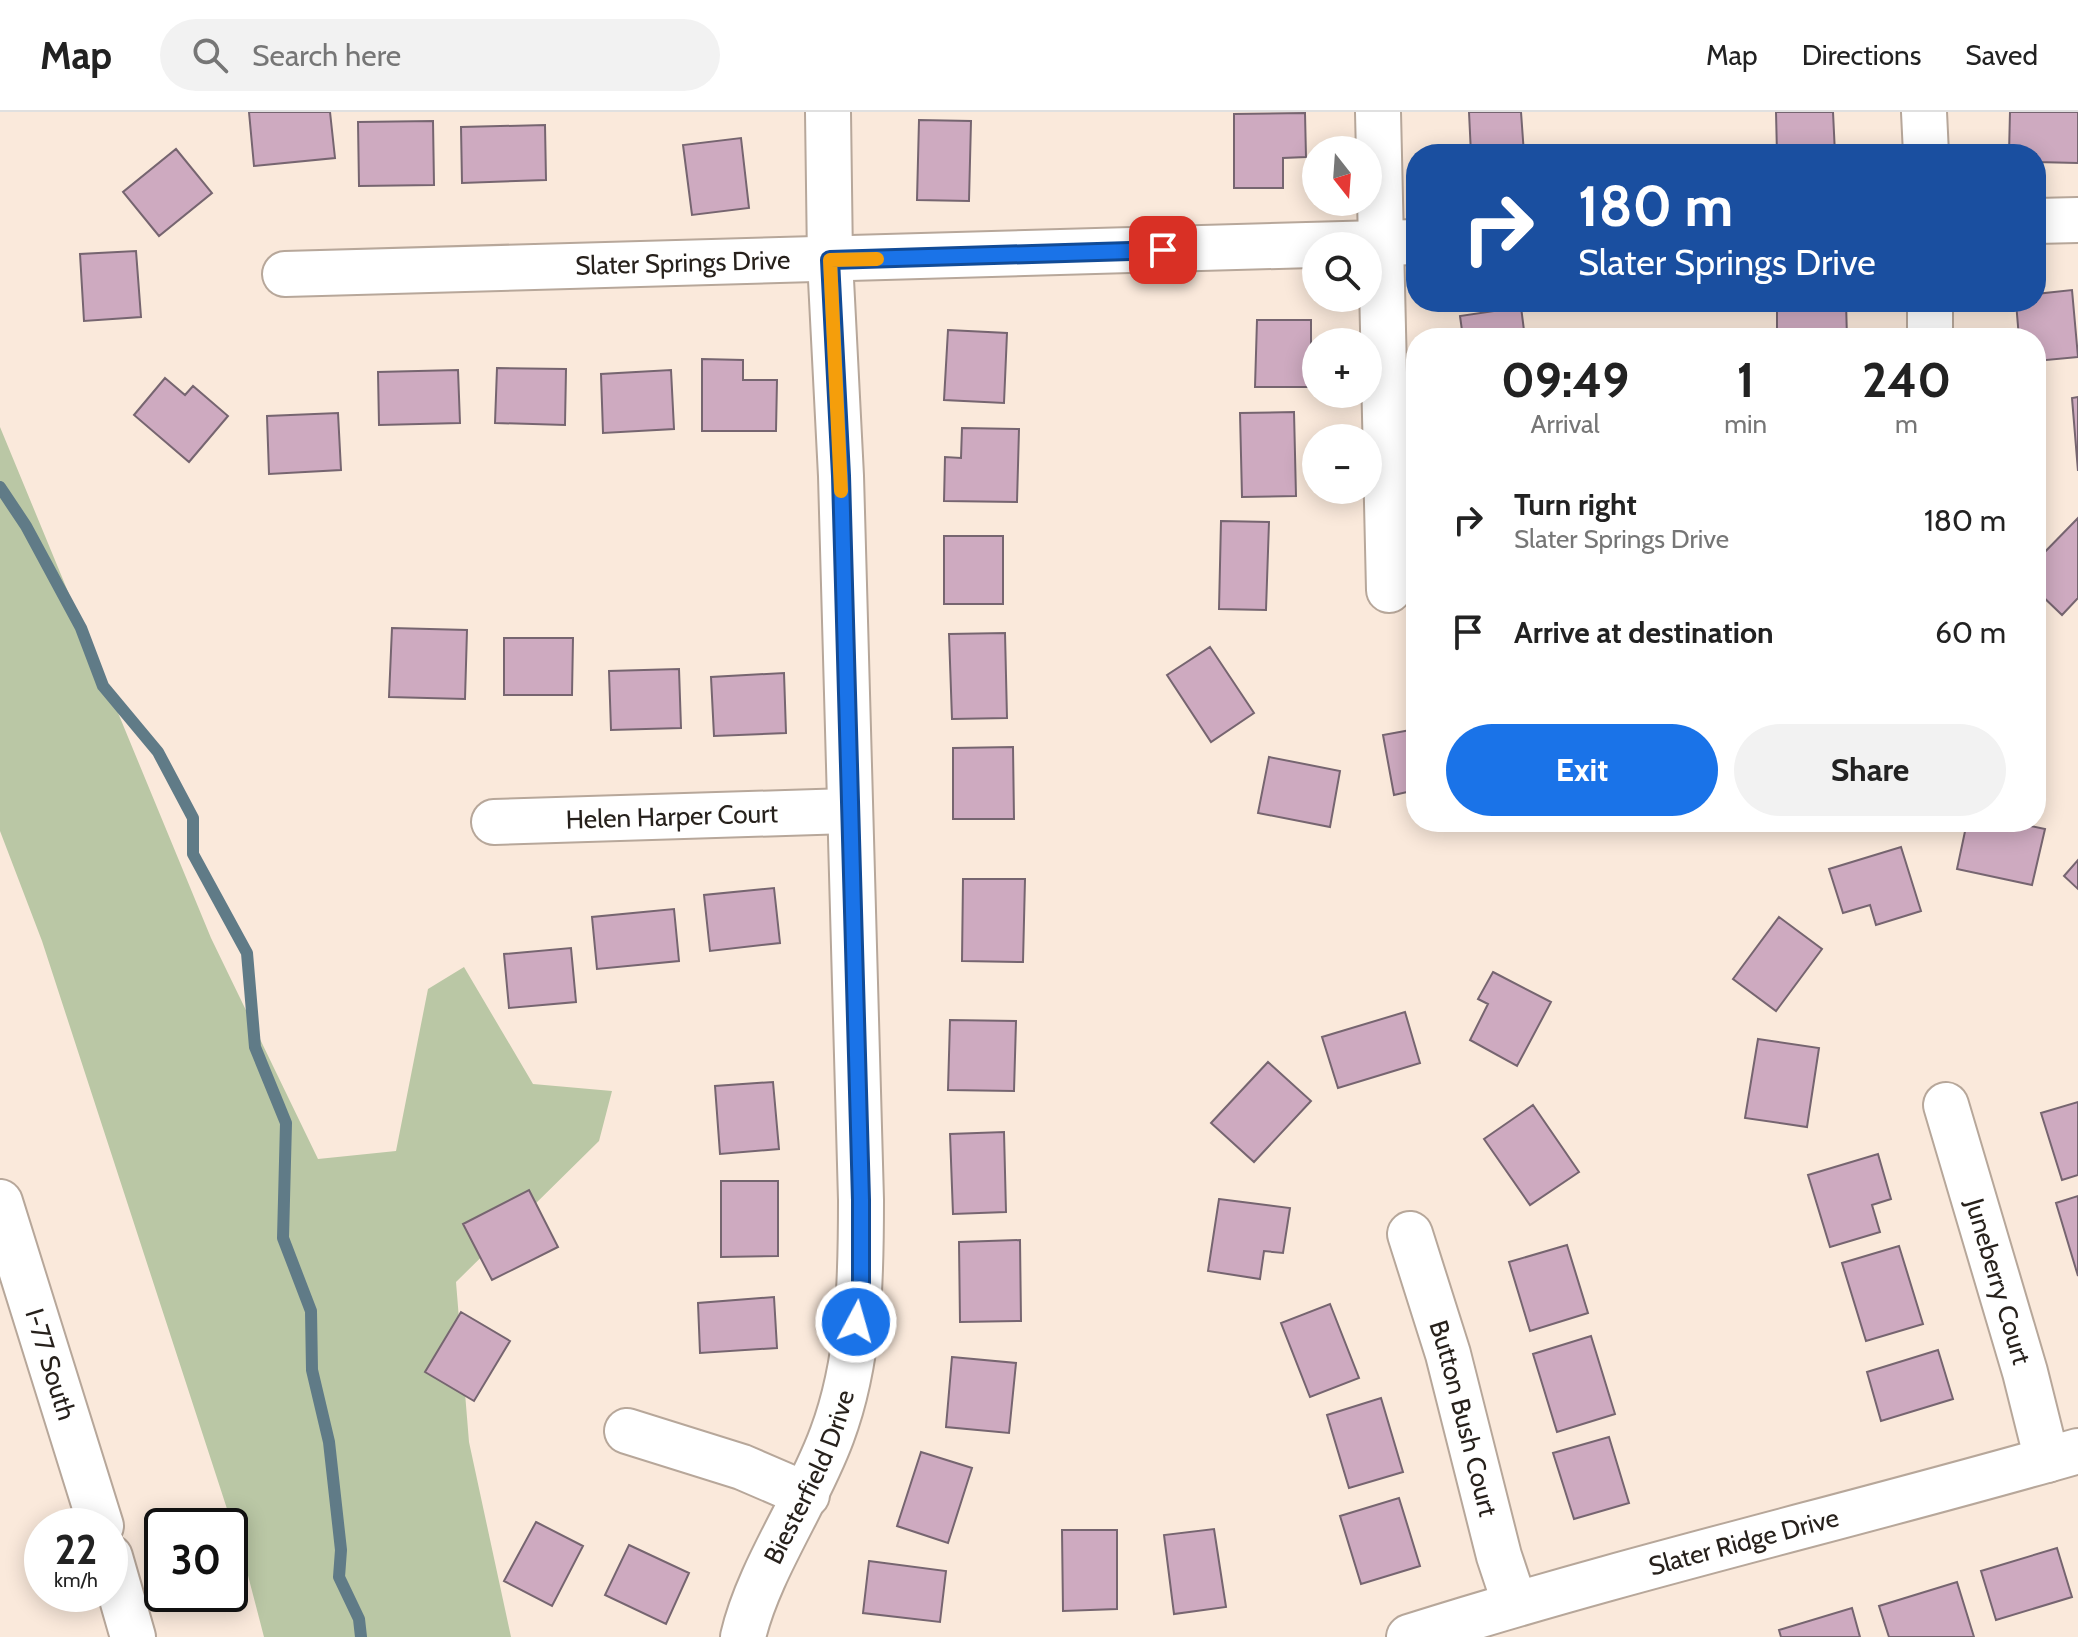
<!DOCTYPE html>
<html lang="en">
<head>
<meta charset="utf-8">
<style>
  body { margin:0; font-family:Cabin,sans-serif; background:#f2f2f2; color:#222; height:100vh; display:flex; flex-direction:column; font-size:30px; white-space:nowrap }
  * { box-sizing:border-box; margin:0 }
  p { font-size:26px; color:#767676 }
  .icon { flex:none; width:44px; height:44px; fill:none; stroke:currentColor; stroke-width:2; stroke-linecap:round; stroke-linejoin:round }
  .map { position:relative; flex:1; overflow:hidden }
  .panel { position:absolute; left:1406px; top:216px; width:640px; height:504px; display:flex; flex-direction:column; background:#fff; border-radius:32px; box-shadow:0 4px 20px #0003 }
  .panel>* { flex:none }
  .banner { position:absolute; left:1406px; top:32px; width:640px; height:168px; border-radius:32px; box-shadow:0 4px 20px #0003; background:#1a4fa0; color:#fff; overflow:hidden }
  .needle { width:52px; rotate:163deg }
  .tools { position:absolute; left:1302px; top:24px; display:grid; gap:16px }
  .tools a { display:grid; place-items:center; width:80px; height:80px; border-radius:50%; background:#fff; box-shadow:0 4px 20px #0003; font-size:40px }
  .speed { position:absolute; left:24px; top:1396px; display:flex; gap:16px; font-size:40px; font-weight:700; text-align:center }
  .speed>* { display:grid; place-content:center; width:104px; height:104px; border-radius:50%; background:#fff; box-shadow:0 4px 20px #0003; line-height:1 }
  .speed small { font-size:20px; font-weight:400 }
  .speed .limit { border:4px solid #111; border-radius:12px; background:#fff; color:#111 }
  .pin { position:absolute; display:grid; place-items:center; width:68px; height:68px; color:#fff; margin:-34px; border-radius:16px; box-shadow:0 4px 12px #0006 }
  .me { position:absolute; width:88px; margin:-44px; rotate:6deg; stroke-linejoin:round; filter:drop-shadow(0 0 6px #0008) }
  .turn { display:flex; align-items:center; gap:28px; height:168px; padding:0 40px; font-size:36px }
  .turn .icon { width:104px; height:104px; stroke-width:2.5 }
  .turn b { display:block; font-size:56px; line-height:68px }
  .eta { display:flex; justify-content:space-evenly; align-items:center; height:136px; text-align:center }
  .eta b { font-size:48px; font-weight:700; line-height:56px }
  .action { display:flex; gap:16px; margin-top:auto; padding:16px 40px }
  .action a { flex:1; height:92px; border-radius:48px; background:#1a73e8; color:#fff; font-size:32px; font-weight:700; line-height:92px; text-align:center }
  .action a+a { background:#f2f2f2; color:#222 }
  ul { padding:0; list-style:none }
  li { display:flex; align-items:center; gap:24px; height:112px; padding:0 40px }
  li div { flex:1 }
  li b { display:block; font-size:30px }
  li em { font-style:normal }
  header { display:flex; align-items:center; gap:48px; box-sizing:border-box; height:112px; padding:0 40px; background:#fff; border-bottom:2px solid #e0e0e0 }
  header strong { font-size:38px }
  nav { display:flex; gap:44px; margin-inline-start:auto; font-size:28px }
  .search { width:560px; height:72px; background:#f2f2f2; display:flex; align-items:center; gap:20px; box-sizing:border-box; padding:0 28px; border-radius:44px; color:#767676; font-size:30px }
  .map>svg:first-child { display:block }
</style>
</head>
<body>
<header>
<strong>Map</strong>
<div class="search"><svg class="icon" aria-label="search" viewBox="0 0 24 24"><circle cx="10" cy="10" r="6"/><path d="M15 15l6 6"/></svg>Search here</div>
<nav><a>Map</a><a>Directions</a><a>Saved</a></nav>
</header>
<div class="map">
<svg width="2078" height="1525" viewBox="0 0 2078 1525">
  <rect width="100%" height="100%" fill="#fae9db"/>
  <!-- green -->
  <path fill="#bac7a5" d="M0 315 211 826 318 1047 396 1039 428 877 464 855 533 972 612 979 599 1029 456 1170 469 1330 511 1525H264L245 1452 42 829 0 719Z"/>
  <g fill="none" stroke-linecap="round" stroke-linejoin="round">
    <!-- stream -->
    <path stroke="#607b87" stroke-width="12" d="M0 375 26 414 81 516 103 574 158 640 193 706V742L247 841 255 935 286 1011 283 1126 311 1199 312 1258 329 1330 341 1438 339 1465 359 1507 361 1525"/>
  </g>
  <!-- building -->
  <path fill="#ceaac0" stroke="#766570" stroke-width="2" d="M249 0H330L335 46 254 54Z
    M1469 0H1521L1524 42H1471Z
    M1776 0H1833L1835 42H1777Z
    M2010 0H2078V51L2036 50V42H2009Z
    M1305 1 1306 45 1283 46V76H1234V2Z
    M919 8 971 9 969 89 917 88Z
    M433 9 434 73 359 74 358 10Z
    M545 13 546 68 462 71 461 15Z
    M741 26 749 96 692 103 683 33Z
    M176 37 212 81 159 124 123 80Z
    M136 139 141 205 84 209 80 142Z
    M2072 178 2078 245 2036 249V226H2019L2016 190H2036V182Z
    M1777 190H1846L1847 226H1777Z
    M1521 195 1525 226H1463L1460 204Z
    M1257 208H1311V275H1255Z
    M948 218 1007 221 1004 291 944 288Z
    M702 247 743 248V268H777L776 319H702Z
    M497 256 566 257 565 313 495 311Z
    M458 258 460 311 379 313 378 260Z
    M671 258 674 317 603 321 601 262Z
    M165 266 185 283 193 274 228 304 189 350 134 303Z
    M2078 285V359L2072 286Z
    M1294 300 1296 384 1242 385 1240 301Z
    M338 301 341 358 269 362 267 304Z
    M962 316 1019 317 1017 390 944 389 945 345 961 346Z
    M2078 406V486L2062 503 2036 478V449Z
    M1221 409 1269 410 1266 498 1219 497Z
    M944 424H1003V492H944Z
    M392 516 467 518 465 587 389 585Z
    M1005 521 1007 606 952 607 949 522Z
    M504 526H573L572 583H504Z
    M1210 535 1254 601 1211 630 1167 563Z
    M679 557 681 616 611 618 609 559Z
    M784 561 786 621 714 624 711 565Z
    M1416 617V678L1394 683 1383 623Z
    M1013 635 1014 707H953V636Z
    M1269 645 1340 659 1330 715 1258 701Z
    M1967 710H2011L2045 717 2032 773 1957 757Z
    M1901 735 1921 799 1876 813 1870 793 1843 801 1829 757Z
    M2078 748V777L2064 764Z
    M963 767H1025L1023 850 962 849Z
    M774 776 780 831 710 839 704 783Z
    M674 797 679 849 597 857 592 805Z
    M1779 805 1822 837 1776 899 1733 867Z
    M571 836 576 890 509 896 504 842Z
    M1493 860 1551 890 1517 954 1470 928 1488 892 1478 887Z
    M1405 900 1420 951 1338 976 1322 925Z
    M950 908 1016 909 1014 979 948 978Z
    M1758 927 1819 936 1807 1015 1745 1006Z
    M1268 950 1311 989 1254 1050 1211 1011Z
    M773 970 779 1037 720 1042 715 974Z
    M2078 990V1063L2062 1068 2041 1001Z
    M1533 993 1579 1060 1530 1093 1484 1027Z
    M1004 1020 1006 1100 953 1102 950 1022Z
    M1878 1042 1891 1087 1872 1093 1880 1120 1830 1135 1808 1063Z
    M721 1069H778V1144L721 1145Z
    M529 1078 558 1135 492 1168 463 1112Z
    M2078 1084V1164L2056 1091Z
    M1219 1087 1290 1096 1283 1141 1264 1139 1260 1167 1208 1159Z
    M1020 1128 1021 1209 960 1210 959 1130Z
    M1567 1133 1588 1201 1530 1219 1509 1150Z
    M1899 1134 1923 1212 1866 1229 1842 1151Z
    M774 1185 777 1236 700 1241 698 1191Z
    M1330 1192 1359 1266 1310 1285 1281 1211Z
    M461 1200 510 1229 474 1289 425 1260Z
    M1591 1224 1615 1302 1557 1320 1533 1242Z
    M1938 1238 1953 1287 1881 1309 1867 1260Z
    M952 1245 1016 1251 1009 1321 946 1315Z
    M1381 1286 1403 1360 1349 1376 1327 1303Z
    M1609 1325 1629 1391 1574 1407 1553 1341Z
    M921 1340 972 1356 948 1431 897 1414Z
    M1399 1386 1420 1454 1361 1472 1340 1404Z
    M536 1410 583 1434 552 1494 504 1469Z
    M1214 1417 1226 1495 1174 1502 1164 1423Z
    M1062 1418H1117V1497L1063 1499Z
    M629 1433 689 1461 666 1512 605 1483Z
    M2057 1436 2072 1485 1996 1508 1981 1459Z
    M869 1449 946 1459 940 1510 863 1501Z
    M1957 1470 1974 1525H1889L1879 1494Z
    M1852 1496 1860 1525H1781L1779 1518Z"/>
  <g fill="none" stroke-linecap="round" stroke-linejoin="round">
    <!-- minor casing -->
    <g stroke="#b7a79a" stroke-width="48">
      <g id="minor">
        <path d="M1378 0 1389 478"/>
        <path d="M1924 0 1926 42"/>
        <path d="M2036 109 2078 108"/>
        <path id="s1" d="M285 162 1416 130"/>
        <path d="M1930 190V226"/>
        <path id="s2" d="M494 710 848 699"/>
        <path id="s3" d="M1946 993 2025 1260 2047 1348"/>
        <path id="s4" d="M1410 1122 1448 1242 1499 1444 1515 1492"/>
        <path d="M627 1319 742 1355 807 1383"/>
        <path id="s5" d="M743 1525C758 1459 808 1389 832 1323 860 1248 861 1167 861 1088L841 364 830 148 828 0"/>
        <path id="s6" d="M1409 1525C1630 1455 1856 1403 2078 1339"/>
      </g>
    </g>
    <!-- highway casing -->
    <g stroke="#b7a79a" stroke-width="48">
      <g id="highway">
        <path id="s7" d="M0 1090 101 1414"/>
        <path d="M110 1445 133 1525"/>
      </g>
    </g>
    <!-- minor -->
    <use href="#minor" stroke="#fff" stroke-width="44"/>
    <!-- highway -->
    <use href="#highway" stroke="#fff" stroke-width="44"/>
  </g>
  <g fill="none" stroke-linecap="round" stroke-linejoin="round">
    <!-- route casing -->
    <g stroke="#114b97" stroke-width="20">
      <path id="route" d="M856 1210 861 1180V1088L841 364 830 148 1163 138"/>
    </g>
    <!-- route -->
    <use href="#route" stroke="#1a73e8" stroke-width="14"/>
    <!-- slow -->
    <path stroke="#f59e0b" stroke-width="14" d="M841 379 830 148 877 147"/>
  </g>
  <g text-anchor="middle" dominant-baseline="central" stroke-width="7" stroke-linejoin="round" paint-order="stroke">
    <!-- street labels -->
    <g font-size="26" fill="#27211c" stroke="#fae9db">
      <text stroke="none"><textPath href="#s1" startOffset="398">Slater Springs Drive</textPath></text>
      <text stroke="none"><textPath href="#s2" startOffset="178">Helen Harper Court</textPath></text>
      <text stroke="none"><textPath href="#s3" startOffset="184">Juneberry Court</textPath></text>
      <text stroke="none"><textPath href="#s7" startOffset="170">I-77 South</textPath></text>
      <text stroke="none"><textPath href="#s4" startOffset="192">Button Bush Court</textPath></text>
      <text stroke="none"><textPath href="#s5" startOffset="174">Biesterfield Drive</textPath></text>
      <text stroke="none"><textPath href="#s6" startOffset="348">Slater Ridge Drive</textPath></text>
    </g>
  </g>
</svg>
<div class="tools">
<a><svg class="needle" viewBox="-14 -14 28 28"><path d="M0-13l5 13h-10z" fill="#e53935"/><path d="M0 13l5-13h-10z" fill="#767676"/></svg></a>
<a><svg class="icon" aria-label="search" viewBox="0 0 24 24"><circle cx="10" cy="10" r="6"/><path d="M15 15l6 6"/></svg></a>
<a>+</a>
<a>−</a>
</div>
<div class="speed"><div>22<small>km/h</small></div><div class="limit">30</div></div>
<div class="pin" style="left:1163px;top:138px;background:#d93025"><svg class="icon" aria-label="arrive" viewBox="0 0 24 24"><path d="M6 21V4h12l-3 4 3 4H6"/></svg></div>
<svg class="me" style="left:856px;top:1210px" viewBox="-20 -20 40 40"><circle r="17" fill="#1a73e8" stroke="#fff" stroke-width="3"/><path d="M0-11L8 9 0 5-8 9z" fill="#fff"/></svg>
<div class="banner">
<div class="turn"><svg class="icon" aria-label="right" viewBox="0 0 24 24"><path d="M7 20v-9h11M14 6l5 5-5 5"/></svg><div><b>180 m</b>Slater Springs Drive</div></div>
</div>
<section class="panel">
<div class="eta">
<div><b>09:49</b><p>Arrival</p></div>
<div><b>1</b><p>min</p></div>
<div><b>240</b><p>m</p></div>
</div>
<ul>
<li><svg class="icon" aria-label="right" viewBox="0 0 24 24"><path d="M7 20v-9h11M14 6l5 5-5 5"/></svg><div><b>Turn right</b><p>Slater Springs Drive</p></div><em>180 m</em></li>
<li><svg class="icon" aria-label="arrive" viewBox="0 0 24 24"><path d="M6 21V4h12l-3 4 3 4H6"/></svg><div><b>Arrive at destination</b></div><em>60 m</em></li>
</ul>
<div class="action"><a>Exit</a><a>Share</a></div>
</section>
</div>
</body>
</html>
